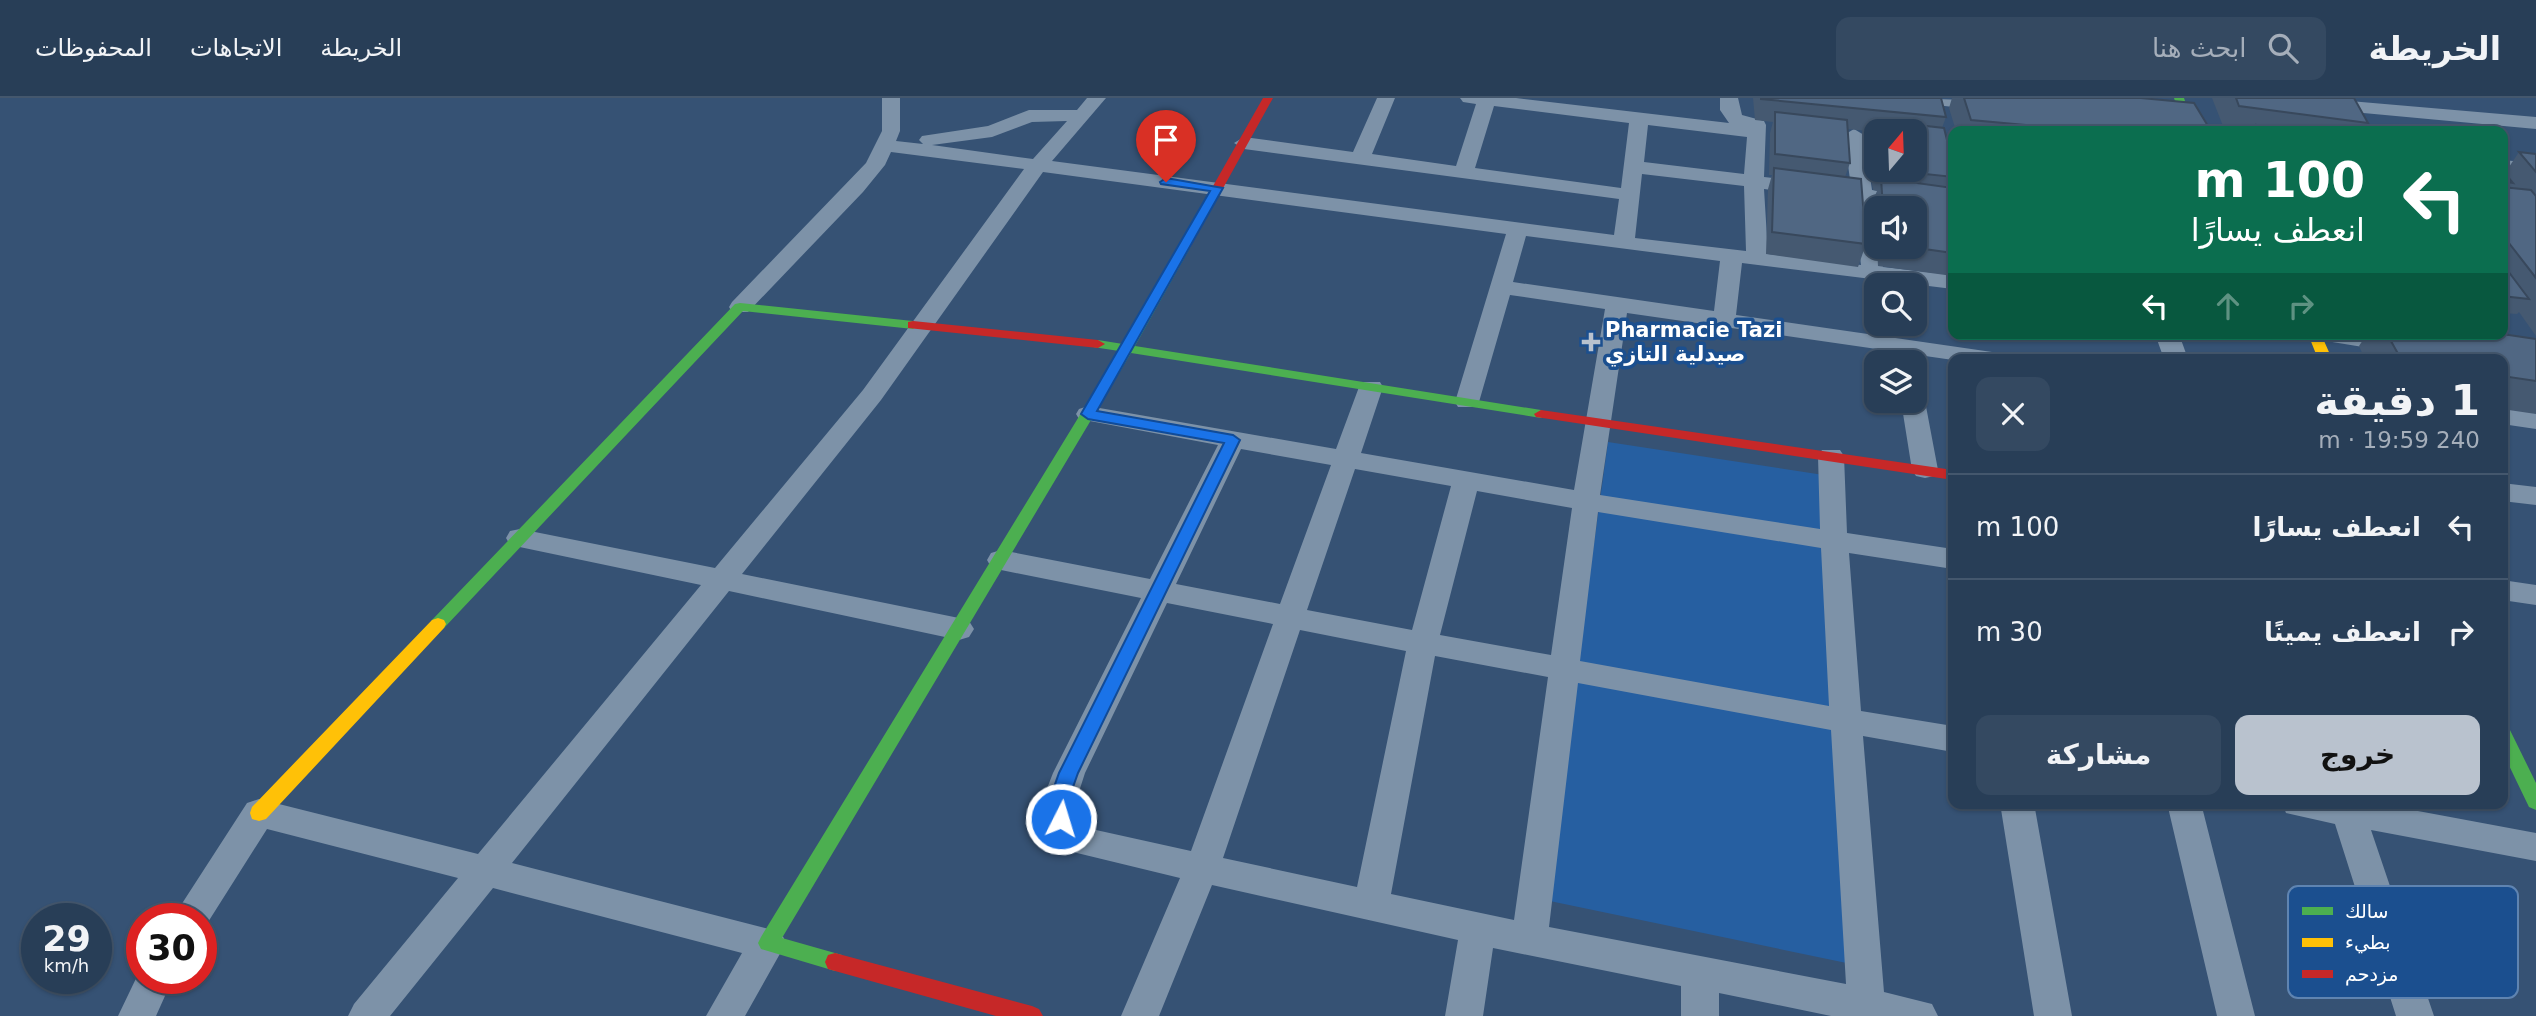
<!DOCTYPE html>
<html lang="ar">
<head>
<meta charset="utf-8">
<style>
  body { margin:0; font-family:"DejaVu Sans",Cairo,sans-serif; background:#344961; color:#f1f3f6; direction:rtl; height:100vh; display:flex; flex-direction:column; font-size:26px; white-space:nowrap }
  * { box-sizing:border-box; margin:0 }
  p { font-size:23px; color:#a5aeba }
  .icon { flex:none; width:38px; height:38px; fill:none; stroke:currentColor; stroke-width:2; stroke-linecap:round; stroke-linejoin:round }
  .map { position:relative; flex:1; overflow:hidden; direction:ltr }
  .drawer { position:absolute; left:1948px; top:256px; width:560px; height:455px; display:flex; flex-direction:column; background:#283e57; border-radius:14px; box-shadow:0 2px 5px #0004,0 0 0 2px #44576d; direction:rtl }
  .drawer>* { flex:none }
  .banner { position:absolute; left:1948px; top:28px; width:560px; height:214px; border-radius:14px; box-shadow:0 2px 5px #0004,0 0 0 2px #44576d; direction:rtl; background:#0b6e4f; color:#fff; overflow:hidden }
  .needle { width:46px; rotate:19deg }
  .fabs { position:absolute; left:1864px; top:21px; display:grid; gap:14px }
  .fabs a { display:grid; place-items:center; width:63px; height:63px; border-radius:14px; background:#283e57; box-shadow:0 2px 5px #0004,0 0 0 2px #44576d; font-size:35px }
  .speed { position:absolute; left:21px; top:805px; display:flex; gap:14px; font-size:35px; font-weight:700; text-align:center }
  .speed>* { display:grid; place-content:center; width:91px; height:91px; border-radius:50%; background:#283e57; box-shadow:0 2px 5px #0004,0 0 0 2px #44576d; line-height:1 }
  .speed small { font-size:18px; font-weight:400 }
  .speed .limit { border:10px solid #d22; background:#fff; color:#111 }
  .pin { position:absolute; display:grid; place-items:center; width:60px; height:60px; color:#fff; margin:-72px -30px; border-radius:50% 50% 50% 0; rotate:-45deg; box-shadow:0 0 7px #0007 }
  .pin .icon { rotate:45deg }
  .me { position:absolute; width:77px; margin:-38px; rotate:5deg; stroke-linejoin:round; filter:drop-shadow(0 0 5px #0008) }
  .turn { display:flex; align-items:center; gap:24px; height:147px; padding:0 28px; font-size:32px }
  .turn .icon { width:91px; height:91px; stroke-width:2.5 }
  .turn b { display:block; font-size:49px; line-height:60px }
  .lanes { display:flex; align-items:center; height:66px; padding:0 28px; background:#0003; justify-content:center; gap:35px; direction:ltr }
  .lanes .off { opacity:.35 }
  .round { display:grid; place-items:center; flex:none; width:74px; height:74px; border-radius:14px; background:#344961 }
  .overview { display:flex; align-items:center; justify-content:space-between; height:119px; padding:0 28px }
  h1 { font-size:42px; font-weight:700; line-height:52px }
  .primary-button { display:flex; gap:14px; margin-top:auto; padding:14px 28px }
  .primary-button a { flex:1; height:80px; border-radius:14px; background:#b9c2ce; color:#111; font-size:28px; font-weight:700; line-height:80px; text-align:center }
  .primary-button a+a { background:#344961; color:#f1f3f6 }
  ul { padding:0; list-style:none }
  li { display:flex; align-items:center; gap:21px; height:105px; padding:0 28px; border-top:2px solid #44576d }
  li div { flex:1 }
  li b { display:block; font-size:26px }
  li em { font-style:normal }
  header { display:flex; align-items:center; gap:42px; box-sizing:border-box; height:98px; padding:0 35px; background:#283e57; border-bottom:2px solid #44576d }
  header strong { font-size:33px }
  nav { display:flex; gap:38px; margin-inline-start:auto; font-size:24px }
  .search { width:490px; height:63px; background:#344961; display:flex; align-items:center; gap:18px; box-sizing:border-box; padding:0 24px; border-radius:14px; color:#a5aeba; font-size:26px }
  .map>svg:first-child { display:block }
</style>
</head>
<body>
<header>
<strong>الخريطة</strong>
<div class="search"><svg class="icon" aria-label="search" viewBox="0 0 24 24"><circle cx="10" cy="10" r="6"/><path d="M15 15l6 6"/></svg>ابحث هنا</div>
<nav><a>الخريطة</a><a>الاتجاهات</a><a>المحفوظات</a></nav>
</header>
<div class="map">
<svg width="2536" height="918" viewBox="0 0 2536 918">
  <rect width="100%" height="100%" fill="#365274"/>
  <!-- green -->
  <path fill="#265fa1" d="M1608 344 1830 378 1861 868 1545 802Z"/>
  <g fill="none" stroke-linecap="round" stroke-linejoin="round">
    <!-- street -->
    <path fill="#7d92a8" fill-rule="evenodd" d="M882 0H900V33L896 43 923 46 919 42 922 38 988 28 1029 12H1077L1087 0H1106L1052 63 1614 137 1619 101 1244 51 1234 45 1244 39 1353 54 1377 0H1395L1372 56 1456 68 1476 6 1463 4 1460 0H1516L1729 25 1720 12V0H1738L1742 17 1764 23 1766 27 1764 79 1851 89 1844 37 1854 31 1864 37 1872 92 1953 102V114L1874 104 1876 149H1880L1883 169 1953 177V191L1742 165 1736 217 1992 254 2000 256 2004 261 1953 262 1627 215 1600 397 1820 431 1818 358 1822 352H1840L1844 358 1847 435 1953 451V471L1849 455 1861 613 1953 628V654L1863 638 1884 894 1932 906 1938 918H1831L1719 895V918H1681V888L1493 850 1483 918H1445L1458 842 1212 787 1159 918H1121L1180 780 1077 755 1057 744 1044 721 1041 706 1053 675 1141 500 1001 472 991 469 987 462 991 455 1001 452 1150 481 1218 347 1079 321 1076 316 1079 311 1088 308 1336 351 1359 289 1362 284H1380L1383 289 1361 355 1574 392 1605 211 1510 197 1479 304 1476 309H1458L1455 304 1506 136 1043 74 881 302 742 476 959 520 969 523 974 531 969 539 959 542 729 493 512 765 781 834 786 845 745 918H706L742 855 493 790 390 918H348L354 906 458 780 267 731 203 832 201 821H172L247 705 259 701 478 756 701 487 510 447 506 440 510 433 520 431 715 470 863 292 1024 71 891 54 885 67 863 94 748 214H732L729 209 732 204 866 65 882 33ZM1494 8 1629 25 1621 90 1475 70ZM1067 23 1033 61 932 47 992 39 1032 24ZM1648 27 1747 39 1744 76 1644 64ZM1642 76 1744 88 1746 153 1635 140ZM1764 91 1853 102 1861 167 1768 156ZM1526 138 1720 163 1714 213 1513 184ZM1241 351 1331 367 1280 506 1176 486ZM1355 371 1451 388 1412 532 1307 512ZM1477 393 1572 410 1551 557 1440 537ZM1598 414 1821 450 1829 608 1580 563ZM1167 505 1273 526 1191 753 1096 732 1081 724 1075 706 1085 675ZM1300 532 1406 553 1357 789 1223 760ZM1435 558 1548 579 1514 822 1391 796ZM1578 585 1831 632 1846 886 1549 829Z
      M1909 0 1996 3 1998 7 1989 13 1918 5Z
      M2338 2 2536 19V31L2331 12 2329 8Z
      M1914 38 1953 43V55L1914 50Z
      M2502 62 2536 65V77L2502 74Z
      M2155 236H2179L2188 261H2164Z
      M2315 236H2371L2408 243 2412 248 2408 253 2400 255 2326 243Z
      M1914 296 1922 298 1925 303 1938 372 1934 378 1925 380 1916 378 1912 372 1901 303H1914Z
      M2502 310 2536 315V331L2502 326Z
      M2502 385 2536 389V407L2502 403Z
      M2502 482 2536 487V507L2502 502Z
      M2000 705H2034L2072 918H2034Z
      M2167 705H2201L2255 918H2217Z
      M2282 705H2375L2536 735V763L2371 732 2434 918H2396L2335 726 2286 715Z
      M142 868V880H173L156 918H118Z"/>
    <!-- fast -->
    <path fill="#4caf50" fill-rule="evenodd" d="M2174 0H2184L2192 24 2208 33H2195L2183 28Z
      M1185 144 1191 148 1135 248 1541 312 1548 316 1541 320 1131 255 782 840 842 857 845 864 842 871 835 873 761 851 758 845 761 839 1119 253 1093 249 1091 246 1098 242 1123 246 1179 148Z
      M740 205 913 223 919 227 913 231 743 213 444 530H432L430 526 432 522 735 206Z
      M2502 626 2508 628 2536 685V712L2529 709 2502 653Z"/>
    <!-- slow -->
    <path fill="#ffc107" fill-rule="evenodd" d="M2308 236H2321L2332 261H2318Z
      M438 520 444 522 446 526 444 530 266 721 259 723 252 721 250 715 252 709 432 522Z"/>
    <!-- jam -->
    <path fill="#c62828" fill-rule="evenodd" d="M1263 0H1273L1191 148 1189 151H1181L1179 148Z
      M913 223 1098 242 1105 246 1098 250 908 230V224Z
      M1541 312 1953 372V382L1536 319 1534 316Z
      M835 855 1032 908 1039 911 1043 918H996L835 873 828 871 825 864 828 857Z"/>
  </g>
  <!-- wall -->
  <path fill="#455971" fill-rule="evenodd" d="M1753 0H1941L1946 19 1942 30 1953 66V178L1878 168 1877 149H1914V110H1876V136L1873 102 1877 93 1873 92 1865 43 1868 33 1847 31 1850 65 1845 79 1866 146 1858 169 1766 156 1768 91 1772 77H1769L1770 35 1773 24 1755 22ZM1876 33 1914 72H1876Z
    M1952 0H2141L2211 33H1956L1949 10Z
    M2212 0H2354L2368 25 2363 33H2225Z
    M2519 54 2536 56V238L2519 214 2517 216 2502 215V72L2505 75Z
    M2347 236H2502L2536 241V316L2502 311V261H2365L2359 248 2365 239Z"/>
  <!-- building -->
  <path fill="#506783" stroke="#38485c" stroke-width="2" d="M1761 0H1941L1946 19 1761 1Z
    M1964 0H2141L2194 5 2211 33H2093L1971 22Z
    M2236 0H2354L2368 25 2239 8Z
    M1775 14 1847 22 1850 65 1775 56Z
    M1872 22 1944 30 1953 66V79L1888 72H1914V33H1876V48Z
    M2257 27 2322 33H2261Z
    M2519 54 2536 56V74Z
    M1774 70 1861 81 1866 146 1772 134Z
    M2502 72 2513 85 2502 83Z
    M1881 80 1953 90V155L1910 149H1914V110H1883Z
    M2502 89 2531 92 2536 98V180L2502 136Z
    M2502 165 2529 201 2502 198Z
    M2387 236H2502L2536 241V283L2502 278V261H2401Z"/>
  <!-- route -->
  <path fill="#1a73e8" stroke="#114b97" stroke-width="2" d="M1166 80 1223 90 1097 313 1233 337 1240 342 1078 675 1067 706 1070 721 1068 727H1054L1048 706 1059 675 1224 345 1088 321 1081 316 1210 93 1161 86 1160 84Z"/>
  <!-- markers -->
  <path fill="#b9c2ce" stroke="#1b4f8f" stroke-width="2.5" d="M1587.5 233.5h7v7h7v7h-7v7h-7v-7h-7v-7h7z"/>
  <g text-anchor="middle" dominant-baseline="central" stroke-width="7" stroke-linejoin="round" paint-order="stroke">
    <!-- poi labels -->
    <g font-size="21" font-weight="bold" fill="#fff" stroke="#1b4f8f" text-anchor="start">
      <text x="1605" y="232">Pharmacie Tazi<tspan x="1605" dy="24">صيدلية التازي</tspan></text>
    </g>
  </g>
  <!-- legend -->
  <rect x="2288" y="788" width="230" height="112" rx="10" fill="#1b4f8f" stroke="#5f84b1" stroke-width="2"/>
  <rect x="2302" y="809" width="31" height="8" fill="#4caf50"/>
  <rect x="2302" y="840" width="31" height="9" fill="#ffc107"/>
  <rect x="2302" y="872" width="31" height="8" fill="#c62828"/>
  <g font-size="19" fill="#fff">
    <text x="2345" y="820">سالك</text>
    <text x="2345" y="851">بطيء</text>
    <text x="2345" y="883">مزدحم</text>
  </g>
</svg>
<div class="fabs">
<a><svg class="needle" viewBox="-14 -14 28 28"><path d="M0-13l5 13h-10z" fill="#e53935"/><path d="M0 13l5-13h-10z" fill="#a5aeba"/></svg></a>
<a><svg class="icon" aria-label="sound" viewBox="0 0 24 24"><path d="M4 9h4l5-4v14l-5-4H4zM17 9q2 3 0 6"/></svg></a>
<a><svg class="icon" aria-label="search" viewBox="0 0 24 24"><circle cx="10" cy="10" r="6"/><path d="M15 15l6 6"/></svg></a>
<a><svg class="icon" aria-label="layers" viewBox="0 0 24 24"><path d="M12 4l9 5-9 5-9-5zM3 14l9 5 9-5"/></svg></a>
</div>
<div class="speed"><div>29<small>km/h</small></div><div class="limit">30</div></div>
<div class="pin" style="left:1166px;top:84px;background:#d93025"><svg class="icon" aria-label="arrive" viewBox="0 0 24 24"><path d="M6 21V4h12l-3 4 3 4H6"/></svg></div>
<svg class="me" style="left:1061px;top:721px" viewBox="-20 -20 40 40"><circle r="17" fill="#1a73e8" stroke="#fff" stroke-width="3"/><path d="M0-11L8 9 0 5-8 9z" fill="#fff"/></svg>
<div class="banner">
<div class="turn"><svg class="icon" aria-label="left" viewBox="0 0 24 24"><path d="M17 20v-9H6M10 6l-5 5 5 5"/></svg><div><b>100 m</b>انعطف يسارًا</div></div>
<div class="lanes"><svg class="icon" aria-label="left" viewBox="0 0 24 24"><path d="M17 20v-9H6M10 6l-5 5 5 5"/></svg><svg class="icon off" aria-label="ahead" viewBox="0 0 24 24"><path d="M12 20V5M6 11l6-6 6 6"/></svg><svg class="icon off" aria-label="right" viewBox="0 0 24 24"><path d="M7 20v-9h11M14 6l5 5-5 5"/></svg></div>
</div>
<section class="drawer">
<div class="overview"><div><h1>1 دقيقة</h1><p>240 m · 19:59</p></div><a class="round"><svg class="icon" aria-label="close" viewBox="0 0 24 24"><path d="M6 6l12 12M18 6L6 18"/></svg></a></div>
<ul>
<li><svg class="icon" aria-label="left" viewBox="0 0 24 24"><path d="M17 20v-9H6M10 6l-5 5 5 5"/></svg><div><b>انعطف يسارًا</b></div><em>100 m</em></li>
<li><svg class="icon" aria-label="right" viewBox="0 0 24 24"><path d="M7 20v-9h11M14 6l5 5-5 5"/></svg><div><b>انعطف يمينًا</b></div><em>30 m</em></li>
</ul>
<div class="primary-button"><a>خروج</a><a>مشاركة</a></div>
</section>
</div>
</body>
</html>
